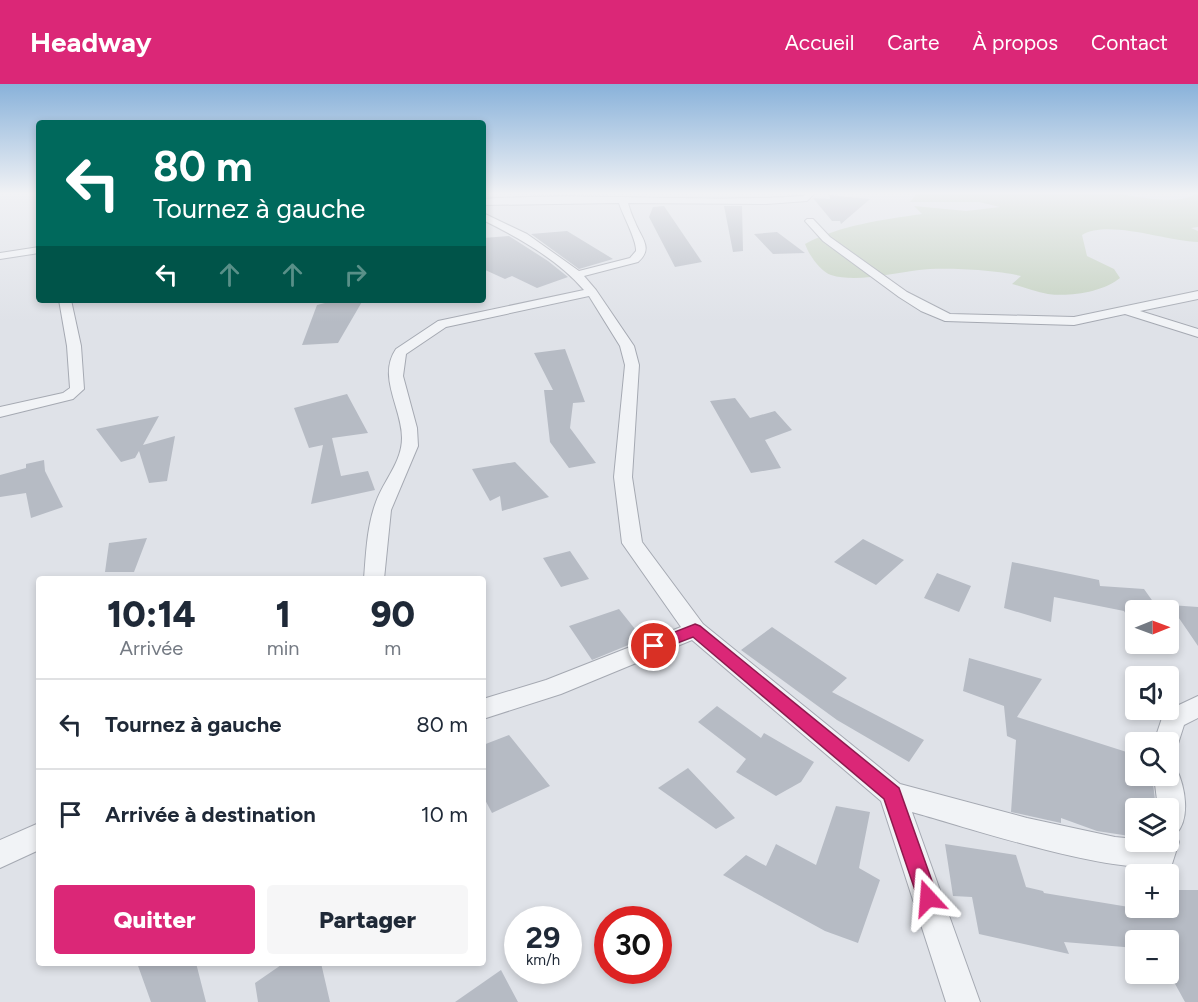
<!DOCTYPE html>
<html lang="fr">
<head>
<meta charset="utf-8">
<style>
  body { margin:0; font-family:Figtree,sans-serif; background:#f6f6f7; color:#1f2937; height:100vh; display:flex; flex-direction:column; font-size:22px; white-space:nowrap }
  * { box-sizing:border-box; margin:0 }
  p { font-size:20px; color:#747a83 }
  .icon { flex:none; width:33px; height:33px; fill:none; stroke:currentColor; stroke-width:2; stroke-linecap:round; stroke-linejoin:round }
  .map { position:relative; flex:1; overflow:hidden }
  .side { position:absolute; left:36px; top:492px; width:450px; height:390px; display:flex; flex-direction:column; background:#fff; border-radius:6px; box-shadow:0 3px 9px #0003 }
  .side>* { flex:none }
  .guide { position:absolute; left:36px; top:36px; width:450px; height:183px; border-radius:6px; box-shadow:0 3px 9px #0003; background:#00695c; color:#fff; overflow:hidden }
  .needle { width:39px; rotate:89deg }
  .fabs { position:absolute; left:1125px; top:516px; display:grid; gap:12px }
  .fabs a { display:grid; place-items:center; width:54px; height:54px; border-radius:6px; background:#fff; box-shadow:0 3px 9px #0003; font-size:30px }
  .speed { position:absolute; left:504px; top:822px; display:flex; gap:12px; font-size:30px; font-weight:700; text-align:center }
  .speed>* { display:grid; place-content:center; width:78px; height:78px; border-radius:50%; background:#fff; box-shadow:0 3px 9px #0003; line-height:1 }
  .speed small { font-size:15px; font-weight:400 }
  .speed .limit { border:9px solid #d22; background:#fff; color:#111 }
  .pin { position:absolute; display:grid; place-items:center; width:51px; height:51px; color:#fff; margin:-26px; border:3px solid #fff; border-radius:50%; box-shadow:0 2px 6px #0007 }
  .me { position:absolute; width:66px; margin:-33px; rotate:341deg; stroke-linejoin:round; filter:drop-shadow(0 0 4px #0008) }
  .turn { display:flex; align-items:center; gap:21px; height:126px; padding:0 18px; font-size:27px }
  .turn .icon { width:78px; height:78px; stroke-width:2.5 }
  .turn b { display:block; font-size:42px; line-height:51px }
  .lanes { display:flex; align-items:center; height:57px; padding:0 18px; background:#0003; justify-content:center; gap:30px; direction:ltr }
  .lanes .off { opacity:.35 }
  .eta { display:flex; justify-content:space-evenly; align-items:center; height:102px; text-align:center }
  .eta b { font-size:36px; font-weight:800; line-height:42px }
  .cta { display:flex; gap:12px; margin-top:auto; padding:12px 18px }
  .cta a { flex:1; height:69px; border-radius:6px; background:#db2777; color:#fff; font-size:24px; font-weight:800; line-height:69px; text-align:center }
  .cta a+a { background:#f6f6f7; color:#1f2937 }
  ul { padding:0; list-style:none }
  li { display:flex; align-items:center; gap:18px; height:90px; padding:0 18px; border-top:2px solid #e0e1e3 }
  li div { flex:1 }
  li b { display:block; font-size:22px }
  li em { font-style:normal }
  header { display:flex; align-items:center; gap:36px; box-sizing:border-box; height:84px; padding:0 30px; background:#db2777; color:#fff }
  header strong { font-size:28px }
  nav { display:flex; gap:33px; margin-inline-start:auto; font-size:21px }
  .map>svg:first-child { display:block }
</style>
</head>
<body>
<header>
<strong>Headway</strong>
<nav><a>Accueil</a><a>Carte</a><a>À propos</a><a>Contact</a></nav>
</header>
<div class="map">
<svg width="1198" height="918" viewBox="0 0 1198 918">
  <rect width="100%" height="100%" fill="#dfe2e8"/>
  <!-- green -->
  <path fill="#c4d1c0" d="M917 109C981 109 1044 107 1108 109 1135 110 1173 124 1198 109V143L1191 144 1198 147V158C1166 157 1108 135 1082 151L1087 172 1114 185 1120 194C1103 208 1070 213 1048 210 1036 208 1024 203 1012 200L1021 192C997 186 943 183 919 186 893 189 856 199 831 191 820 187 809 171 805 160 840 141 882 136 922 130L914 122 966 127 1000 123 979 118H910Z"/>
  <!-- building -->
  <path fill="#b6bbc4" d="M829 111 870 115 841 140 840 137H832L813 114 830 115Z
    M664 122 702 178 675 183 649 133 653 123Z
    M724 122H742L743 167 733 168Z
    M567 147 613 175 579 185 531 150Z
    M777 148 805 169 773 170 754 150Z
    M509 152 548 177 568 193 537 204 512 192 505 195 483 185V154Z
    M337 216H363L338 259 302 261 317 221Z
    M565 265 585 318 573 319 570 344 596 379 569 384 550 358 544 306H553L534 269Z
    M347 310 368 349 332 354 341 392 368 387 375 406 311 420 323 361 309 364 294 324Z
    M735 314 750 334 775 327 792 346 765 356 781 384 751 389 710 317Z
    M159 332 143 361 175 352 167 397 149 399 139 367 135 374 121 378 96 345Z
    M44 376 45 387 63 423 31 434 26 409 0 413V391L26 384V380Z
    M515 378 549 413 502 427 500 412 490 417 472 385Z
    M147 454 134 488H105L109 459Z
    M863 455 904 476 876 501 834 478Z
    M570 467 589 495 561 503 543 474Z
    M1012 478 1099 496 1100 502 1144 505 1159 526H1136V536H1129L1124 527 1054 513 1051 538 1004 524Z
    M937 489 971 502 959 528 924 514Z
    M1170 521 1198 523V562Z
    M619 525 643 555 592 576 569 542Z
    M772 543 847 594 832 608 924 656 909 678 837 636 741 566Z
    M969 574 1042 595 1017 633 1136 671V692H1152L1156 724H1136V753L1097 747 1061 734V739L1011 728 1016 656 1007 652 1004 622 963 607Z
    M717 622 761 654 764 649 814 678 801 698 776 712 736 688 746 675 698 638Z
    M509 651 550 702 492 729 483 712V661Z
    M688 684 724 722 735 734 716 745 658 704Z
    M836 722 870 728 859 784 880 796 858 859 825 847 723 791 746 771 766 782 776 760 816 781Z
    M945 760 1016 771 1026 803 1043 807 1044 809 1135 824 1125 805H1136V824H1168V806H1198V918H1185L1168 887V856H1136V864L1064 858 1069 870 979 850 972 813 953 812Z
    M137 879H196L206 918H151Z
    M284 879H321L330 918H258L255 899Z
    M501 886 518 918H455Z"/>
  <g fill="none" stroke-linecap="round" stroke-linejoin="round">
    <!-- street casing -->
    <g stroke="#a5a9b2" stroke-width="2">
      <path id="street" d="M806 109H815L807 117 766 120 628 119C630 126 632 132 635 138 641 154 654 164 638 178L584 192 596 206 634 262 639 281 632 393 642 458 703 540 900 700 1027 734 1115 753 1136 755V758H1168V724H1158L1154 692H1168V681L1176 684C1185 702 1191 734 1176 750L1179 758 1172 780C1128 797 963 742 912 728L980 918H946L881 717 692 556 561 610 483 635V615L546 596 681 543 622 459 614 393 625 281 620 262 589 212 446 243 406 270 403 292 417 344 418 362 391 426 384 495H364C366 469 367 442 376 418 384 396 402 378 402 354 402 324 377 293 396 265L438 237 584 206C557 175 519 154 483 136V129L527 150 579 187 630 174 636 167C637 156 623 132 619 119L483 121V115C591 108 697 119 804 112Z
        M807 135H813L830 153 907 208 950 230 1074 233 1198 207V215L1140 227 1198 245V253L1125 230 1074 241 945 237 921 227 899 213 823 157 805 137Z
        M39 163V169L0 175V169Z
        M59 216H71L81 262 84 305 73 315 0 333V323L63 309 70 304 67 262Z
        M1198 612V634L1184 641 1176 666 1168 668V658H1154L1164 628Z
        M39 739V766L0 784V756Z"/>
    </g>
    <!-- street -->
    <use href="#street" fill="#f1f3f6" fill-rule="evenodd"/>
  </g>
  <!-- sky -->
  <linearGradient id="sky" x2="0" y2="1"><stop stop-color="#89b2da"/><stop offset="0.46" stop-color="#f1f2f5"/><stop offset="1" stop-color="#f1f2f5" stop-opacity="0"/></linearGradient>
  <rect width="1198" height="238" fill="url(#sky)"/>
  <!-- route -->
  <path fill="#db2777" stroke="#8e194d" stroke-width="1.5" d="M695 540 700 542 899 704 938 814 935 821 928 824 920 821 884 715 693 553 654 568 649 566 646 562 649 558Z"/>
</svg>
<div class="fabs">
<a><svg class="needle" viewBox="-14 -14 28 28"><path d="M0-13l5 13h-10z" fill="#e53935"/><path d="M0 13l5-13h-10z" fill="#747a83"/></svg></a>
<a><svg class="icon" aria-label="sound" viewBox="0 0 24 24"><path d="M4 9h4l5-4v14l-5-4H4zM17 9q2 3 0 6"/></svg></a>
<a><svg class="icon" aria-label="search" viewBox="0 0 24 24"><circle cx="10" cy="10" r="6"/><path d="M15 15l6 6"/></svg></a>
<a><svg class="icon" aria-label="layers" viewBox="0 0 24 24"><path d="M12 4l9 5-9 5-9-5zM3 14l9 5 9-5"/></svg></a>
<a>+</a>
<a>−</a>
</div>
<div class="speed"><div>29<small>km/h</small></div><div class="limit">30</div></div>
<div class="pin" style="left:654px;top:562px;background:#d93025"><svg class="icon" aria-label="arrive" viewBox="0 0 24 24"><path d="M6 21V4h12l-3 4 3 4H6"/></svg></div>
<svg class="me" style="left:928px;top:814px" viewBox="-20 -20 40 40"><path d="M0-17L14 15 0 8-14 15z" fill="#db2777" stroke="#fff" stroke-width="4"/></svg>
<div class="guide">
<div class="turn"><svg class="icon" aria-label="left" viewBox="0 0 24 24"><path d="M17 20v-9H6M10 6l-5 5 5 5"/></svg><div><b>80 m</b>Tournez à gauche</div></div>
<div class="lanes"><svg class="icon" aria-label="left" viewBox="0 0 24 24"><path d="M17 20v-9H6M10 6l-5 5 5 5"/></svg><svg class="icon off" aria-label="ahead" viewBox="0 0 24 24"><path d="M12 20V5M6 11l6-6 6 6"/></svg><svg class="icon off" aria-label="ahead" viewBox="0 0 24 24"><path d="M12 20V5M6 11l6-6 6 6"/></svg><svg class="icon off" aria-label="right" viewBox="0 0 24 24"><path d="M7 20v-9h11M14 6l5 5-5 5"/></svg></div>
</div>
<section class="side">
<div class="eta">
<div><b>10:14</b><p>Arrivée</p></div>
<div><b>1</b><p>min</p></div>
<div><b>90</b><p>m</p></div>
</div>
<ul>
<li><svg class="icon" aria-label="left" viewBox="0 0 24 24"><path d="M17 20v-9H6M10 6l-5 5 5 5"/></svg><div><b>Tournez à gauche</b></div><em>80 m</em></li>
<li><svg class="icon" aria-label="arrive" viewBox="0 0 24 24"><path d="M6 21V4h12l-3 4 3 4H6"/></svg><div><b>Arrivée à destination</b></div><em>10 m</em></li>
</ul>
<div class="cta"><a>Quitter</a><a>Partager</a></div>
</section>
</div>
</body>
</html>
